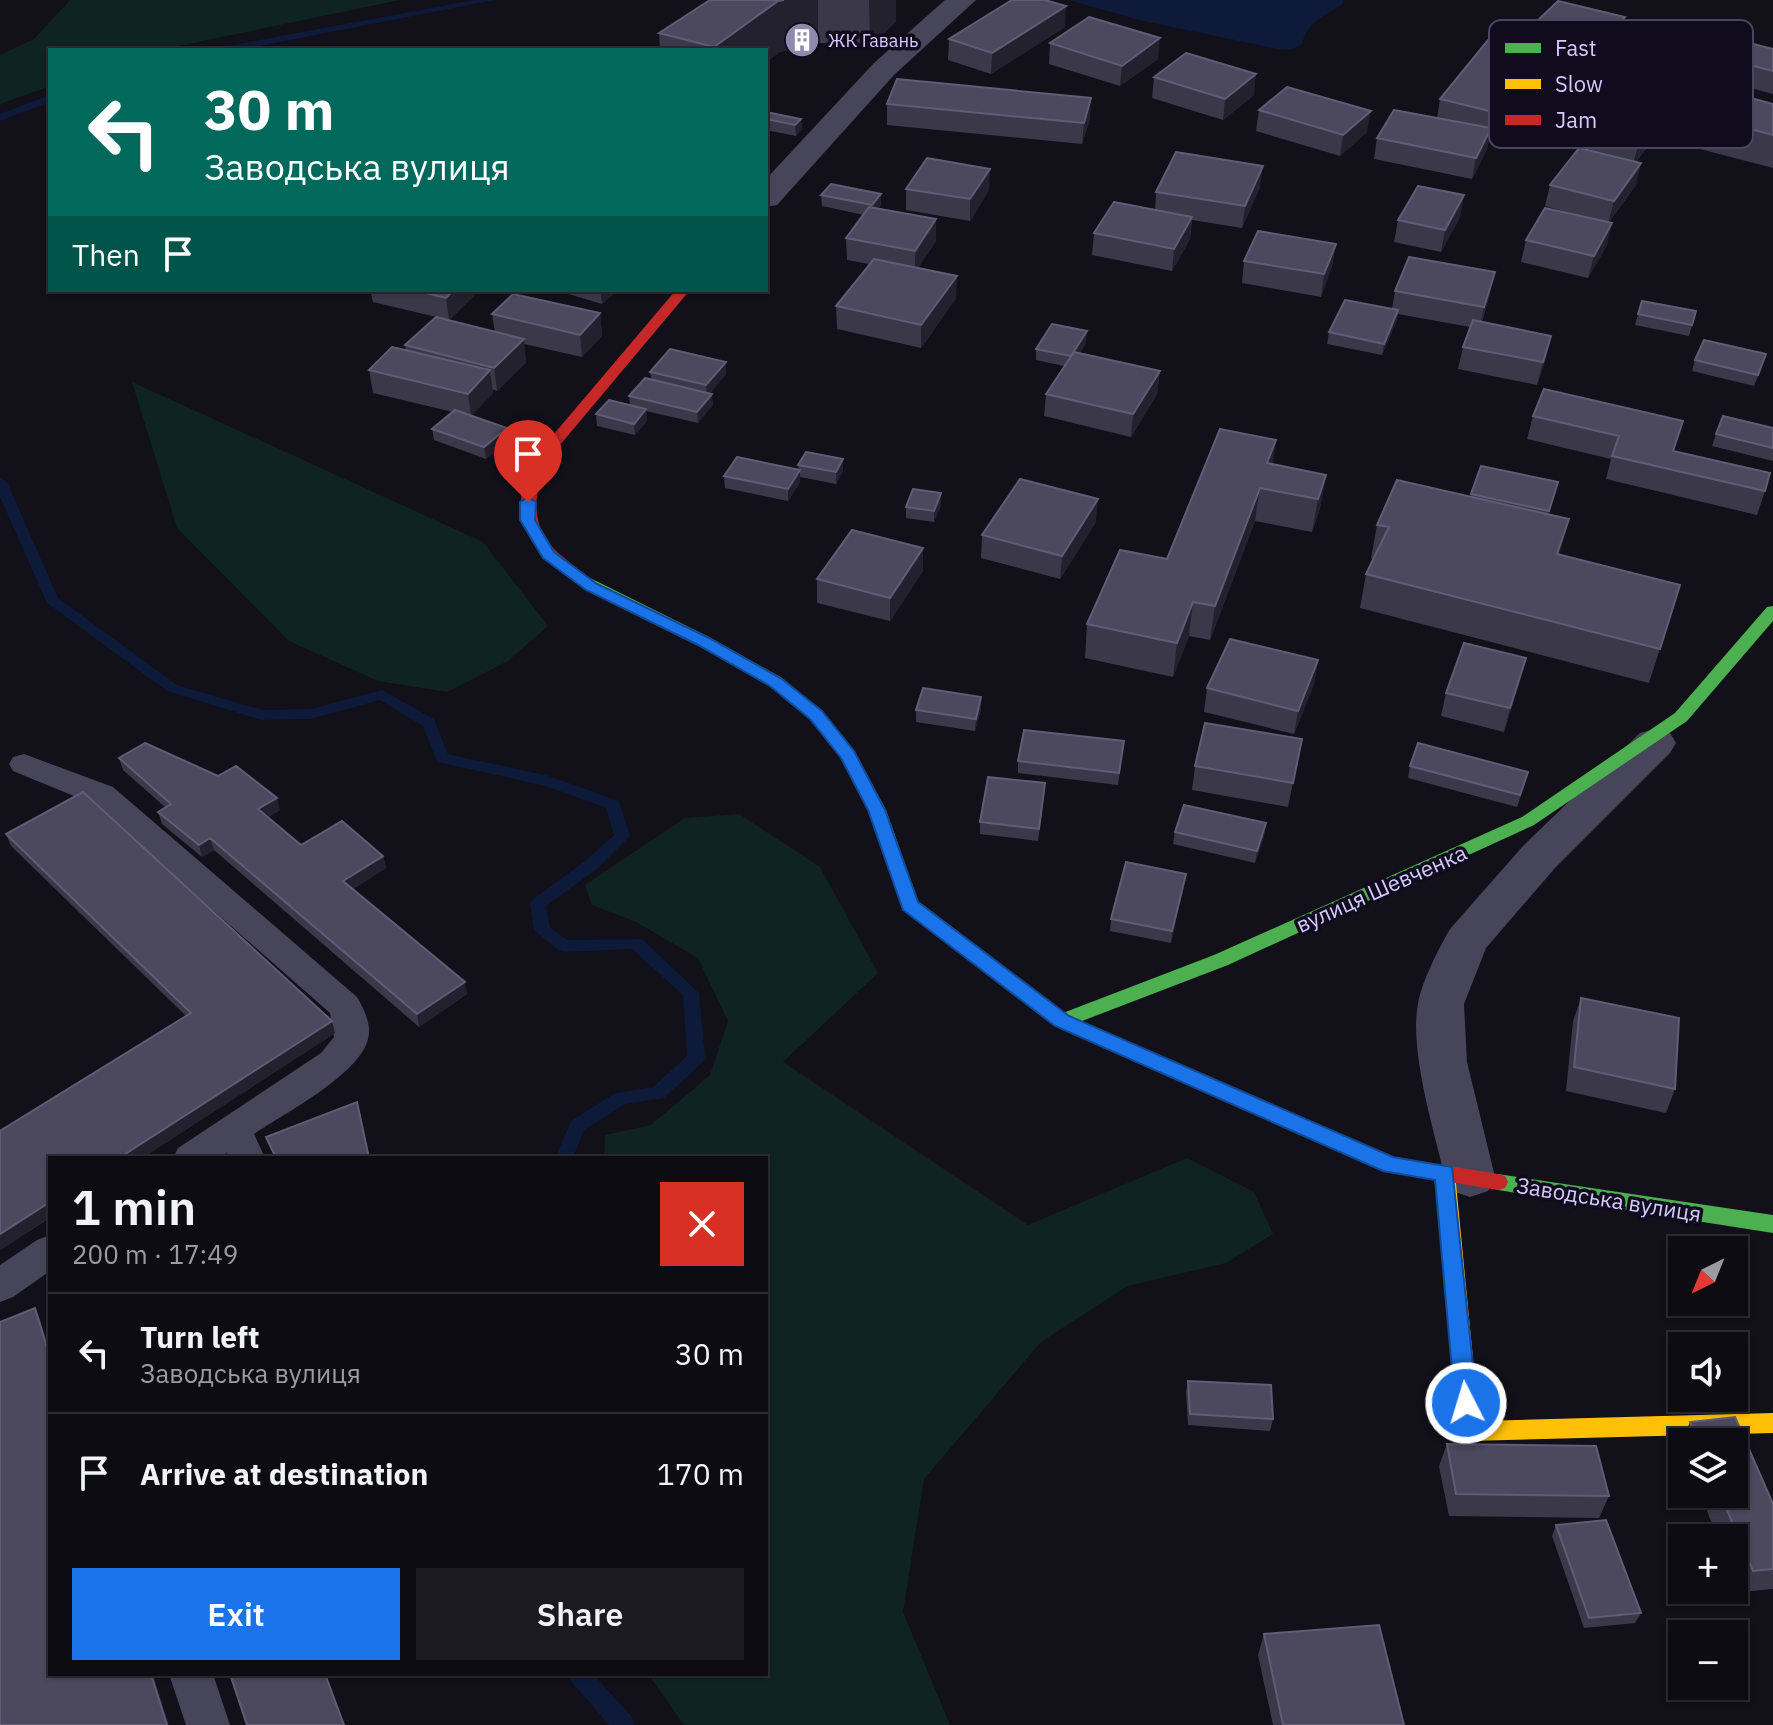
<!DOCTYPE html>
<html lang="en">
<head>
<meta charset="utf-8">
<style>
  body { margin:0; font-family:"IBM Plex Sans",sans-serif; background:#1c1a21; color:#f1f3f6; height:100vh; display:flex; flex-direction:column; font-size:30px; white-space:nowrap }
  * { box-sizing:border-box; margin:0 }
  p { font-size:26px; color:#9b9ba0 }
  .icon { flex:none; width:44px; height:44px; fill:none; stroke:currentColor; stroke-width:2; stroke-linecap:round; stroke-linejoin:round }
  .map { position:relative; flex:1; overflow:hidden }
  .drawer { position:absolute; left:48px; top:1156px; width:720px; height:520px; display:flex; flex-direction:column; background:#0e0c13; border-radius:0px; box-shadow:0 2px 6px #0004,0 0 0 2px #2e2c33 }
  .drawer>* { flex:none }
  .guide { position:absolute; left:48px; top:48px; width:720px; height:244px; border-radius:0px; box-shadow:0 2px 6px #0004,0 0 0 2px #2e2c33; background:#00695c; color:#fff; overflow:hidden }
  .needle { width:52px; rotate:223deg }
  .buttons { position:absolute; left:1668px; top:1236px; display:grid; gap:16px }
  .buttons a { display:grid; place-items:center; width:80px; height:80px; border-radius:0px; background:#0e0c13; box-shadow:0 2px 6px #0004,0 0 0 2px #2e2c33; font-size:40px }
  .pin { position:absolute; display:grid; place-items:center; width:68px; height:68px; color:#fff; margin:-82px -34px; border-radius:50% 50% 50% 0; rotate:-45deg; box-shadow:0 0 8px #0007 }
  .pin .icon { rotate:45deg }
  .me { position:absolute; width:88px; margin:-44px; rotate:355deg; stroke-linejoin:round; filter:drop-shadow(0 0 6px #0008) }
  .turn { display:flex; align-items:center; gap:28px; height:168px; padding:0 24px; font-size:36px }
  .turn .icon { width:104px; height:104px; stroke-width:2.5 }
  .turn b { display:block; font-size:56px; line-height:68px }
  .then { display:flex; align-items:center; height:76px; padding:0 24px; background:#0003; gap:16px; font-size:30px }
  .round { display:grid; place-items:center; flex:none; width:84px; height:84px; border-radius:0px; background:#1c1a21 }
  .summary { display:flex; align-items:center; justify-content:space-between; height:136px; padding:0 24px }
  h1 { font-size:48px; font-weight:600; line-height:60px }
  .cta { display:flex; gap:16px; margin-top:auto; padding:16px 24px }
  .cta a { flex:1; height:92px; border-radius:0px; background:#1a73e8; color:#fff; font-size:32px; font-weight:600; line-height:92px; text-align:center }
  .cta a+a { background:#1c1a21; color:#f1f3f6 }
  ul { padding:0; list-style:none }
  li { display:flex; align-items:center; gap:24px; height:120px; padding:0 24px; border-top:2px solid #2e2c33 }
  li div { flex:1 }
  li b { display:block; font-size:30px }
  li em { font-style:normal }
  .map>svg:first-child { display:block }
</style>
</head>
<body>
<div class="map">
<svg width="1773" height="1725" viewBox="0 0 1773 1725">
  <rect width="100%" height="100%" fill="#121019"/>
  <!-- green -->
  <path fill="#102324" d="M70 0H400L159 50H50V86L0 104V55L34 39Z
    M132 382 483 542 548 626 508 661 447 692 378 681 289 641 177 528Z
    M739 814 820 867 878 973 783 1062 1028 1225 1187 1158 1254 1192 1273 1234 1226 1263 1127 1286 1041 1342 924 1479 903 1612 950 1725H684L648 1674H766V1158H604L605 1135 651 1125 710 1075 728 1021 698 958 636 922 592 905 585 885 685 818Z"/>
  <!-- water -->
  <path fill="#0d1a39" d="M1068 0H1343V4C1334 10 1317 18 1310 27 1298 42 1310 47 1283 50L1143 21Z"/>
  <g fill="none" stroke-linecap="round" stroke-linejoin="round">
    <!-- stream -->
    <path fill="#0d1a39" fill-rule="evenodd" d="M474 0H495L238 50H217L222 47Z
      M50 95V102L0 121V114Z
      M0 478 7 482 58 598 177 685 262 710 311 709 382 690 434 719 448 754 549 776 619 801 630 836 597 869 546 906 550 927 567 940 642 939 699 993 705 1058 702 1063 664 1098 625 1104 584 1130 573 1158H555L571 1121 615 1093 653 1087 687 1056 683 995 632 949 564 952 558 950 534 930 530 904 532 900 585 861 614 835 606 808 546 786 437 762 423 726 380 700 311 719 262 720 167 691 47 603 0 497Z
      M568 1674H593L632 1717 635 1725H609L571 1681Z"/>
    <!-- lane -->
    <path fill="#47455a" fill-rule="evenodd" d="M24 754 113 787 357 997C364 1009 372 1025 368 1039 359 1075 285 1113 254 1134L265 1158H229L227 1153 219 1158H173L178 1148 321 1053 334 1037 330 1013 91 803 13 771 9 764 13 757Z
      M50 1235V1271L13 1297 0 1302V1265L37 1240Z
      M169 1674H213L230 1725H186Z"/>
    <!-- street -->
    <path fill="#47455a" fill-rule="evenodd" d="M945 0H976L894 75 777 205 766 207V179L874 63Z
      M1655 729 1670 733 1676 743 1670 753 1555 868 1486 948 1464 1004 1467 1062 1495 1177 1488 1191 1470 1197 1452 1191 1445 1177C1434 1131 1409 1050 1418 1004 1421 983 1439 948 1450 929L1523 846 1640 733Z"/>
    <!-- fast -->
    <path fill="#4caf50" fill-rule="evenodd" d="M576 571 709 637 782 678 822 711 854 751 886 810 918 901 1015 975 1017 980 1015 985H1001L904 910 868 810 841 758 810 719 770 686 697 645 586 590 568 576Z
      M1773 606V621L1687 721 1534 825 1228 965 1069 1026H1055L1052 1021 1055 1016 1214 955 1522 817 1675 713 1767 607Z
      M1498 1174 1773 1215V1233L1498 1190 1491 1188 1488 1182 1491 1176Z"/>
    <!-- slow -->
    <path fill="#ffc107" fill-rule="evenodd" d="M1445 1165 1452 1167 1455 1173 1479 1421 1773 1413V1433L1469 1441 1461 1438 1458 1431 1435 1173 1438 1167Z"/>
    <!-- jam -->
    <path fill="#c62828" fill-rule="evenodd" d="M676 290H690L549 458C534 491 528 523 556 551 565 559 576 567 584 576L582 579H570C525 543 504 509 537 454Z
      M1008 973 1069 1016 1393 1157 1498 1174 1505 1176 1508 1182 1505 1188 1498 1190 1383 1171 1055 1026 1001 985 999 980 1001 975Z"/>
  </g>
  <!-- wall -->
  <path fill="#3b384a" d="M710 0H896V22L870 45 818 43 780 52 766 62V50H660L659 33Z
    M1535 23 1620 38 1598 61 1551 49 1548 62 1493 134 1490 133 1487 149 1472 179 1374 159 1377 138 1437 118 1440 99 1532 37Z
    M1065 27 991 74 948 60 949 39Z
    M1650 39 1773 49V94L1645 60Z
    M1050 43 1158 59 1120 86 1049 64Z
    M1154 77 1254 95 1223 120 1152 98Z
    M887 104 1090 119 1082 144 887 125Z
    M1773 104V168L1700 149 1708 118Z
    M1677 108 1636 162V185L1609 222 1607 245 1588 278 1521 262 1526 240 1574 214 1545 206 1550 185 1590 151 1593 134Z
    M1259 110 1367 132 1340 156 1256 131Z
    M766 112 801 119 802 129 796 136 766 130Z
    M1260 187 1242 228 1192 220 1190 239 1172 271 1092 255 1094 233 1155 210 1156 192Z
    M906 189 989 190 970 221 906 210Z
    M881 194V205L878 208 936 219V241L918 268 956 298 921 348 837 329 836 306 869 264 847 260 846 238 864 215 822 206 821 195Z
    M1464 195 1460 217 1441 252 1394 242 1398 220Z
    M1336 244 1332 266 1321 297 1242 283 1244 261Z
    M370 290H480L449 320 373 302Z
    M555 290H618L602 304Z
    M1395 291 1490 294 1482 322 1551 336 1546 358 1537 385 1458 369 1463 347 1470 327 1398 314 1396 322 1382 355 1327 344 1329 332 1392 309Z
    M1642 301 1696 311 1689 336 1635 325Z
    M600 313 602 336 582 357 524 344 526 362 497 391 492 389 493 393 471 416 507 428 509 440 486 459 434 440 432 429 453 412 373 393 369 370 406 351 405 345 495 332 492 314Z
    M1086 343 1080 353 1160 371 1157 394 1131 437 1044 416 1046 394 1064 366 1036 360V349Z
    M1695 360 1762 366 1754 386 1692 371Z
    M650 372 726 374 710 393 713 405 698 423 646 411 647 421 635 435 597 426 596 414 630 405 629 396 651 379Z
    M1544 389 1674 451 1765 491 1757 515 1606 479 1611 459 1527 439 1533 416Z
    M1773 428V461L1712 446 1716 434Z
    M798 465 843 471 836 484 800 477V482L788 501 725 488 724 476 799 470Z
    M1273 465 1326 475 1320 508 1312 532 1255 521 1210 640 1189 636 1173 677 1085 658 1087 624 1167 559Z
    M1558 482 1548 515 1559 554 1680 585 1649 683 1360 608 1366 574 1373 559 1371 558 1377 525 1471 497V494Z
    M941 505 934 522 906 518V507Z
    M1096 522 1060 579 981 558 982 535Z
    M923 548V571L890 621 817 603V579Z
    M1526 658 1504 732 1441 716 1446 693Z
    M1318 660 1314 684 1294 734 1204 712 1207 688Z
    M981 709 975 731 916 722V710Z
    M1124 741 1118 785 1018 773V761Z
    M119 758 280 810 268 817 301 845 383 856 386 868 353 889 467 994 419 1027 214 850 202 857 162 824 158 812 165 807 123 770Z
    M1297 763 1288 807 1192 790 1195 766Z
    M1410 766 1525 784 1517 807 1408 778Z
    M1044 795 1038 841 980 834V822Z
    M1266 823 1264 836 1255 863 1173 844 1175 832Z
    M6 834 335 1033 0 1250V1131L186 1016 11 846Z
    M1186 874 1171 943 1110 931 1111 919Z
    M1581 998 1675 1089 1666 1113 1566 1091 1573 1021Z
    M1188 1381 1273 1419 1270 1431 1188 1425 1186 1392Z
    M1735 1417 1773 1504V1589L1741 1592 1734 1576V1538H1718L1700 1494H1734V1442H1682V1450L1680 1444 1690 1422Z
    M1447 1444 1609 1496 1599 1518 1449 1516 1439 1466Z
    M1556 1525 1641 1613 1635 1623 1584 1628 1552 1536Z
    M1264 1634 1404 1725H1273L1258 1655Z"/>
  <!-- shaded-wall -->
  <path fill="#24212e" d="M784 0H818V43L780 52 766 62V50H714V47L778 1Z
    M869 0H896V22L870 45Z
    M1066 6 1065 27 991 74 992 53Z
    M1625 17 1620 38 1598 61 1603 41Z
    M1160 38 1158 59 1120 86 1122 66Z
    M1552 41 1548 62 1493 134 1498 113Z
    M1256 74 1254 95 1223 120 1225 99Z
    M1683 87 1677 108 1632 167 1638 146Z
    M1091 98 1090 119 1082 144 1084 123Z
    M1371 111 1367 132 1340 156 1343 135Z
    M801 119 802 129 796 136 795 125Z
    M1491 128 1487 149 1472 179 1476 158Z
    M1641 163 1636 185 1608 223 1614 201Z
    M1263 166 1260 187 1242 228 1245 206Z
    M990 169 989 190 970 221V199Z
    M881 194V205L872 216V205Z
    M1464 195 1460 217 1441 252 1445 230Z
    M1192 217 1190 239 1172 271 1174 249Z
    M936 219V241L915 273V251Z
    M1612 223 1607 245 1588 278 1594 256Z
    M1336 244 1332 266 1321 297 1324 274Z
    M1495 272 1490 294 1479 329 1484 307Z
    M957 276 956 298 921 348V325Z
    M454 290H480L449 320 446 298Z
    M600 290H618L602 304Z
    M1398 310 1396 322 1382 355 1384 344Z
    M600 313 602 336 582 357 580 335Z
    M1087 331 1086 343 1071 368 1072 356Z
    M1551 336 1546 358 1537 385 1543 362Z
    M524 339 526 362 497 391 494 368Z
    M726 362V374L707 397 706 385Z
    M490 370 493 393 471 416 468 394Z
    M1160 371 1157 394 1131 437 1133 414Z
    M712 394 713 405 698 423 697 412Z
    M646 409 647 421 635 435 634 424Z
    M507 428 509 440 486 459 484 447Z
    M1276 440 1272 473 1267 463Z
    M843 459V471L836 484V472Z
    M800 470V482L788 501V489Z
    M1326 475 1320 508 1312 532 1318 499Z
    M1260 488 1255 521 1210 640 1215 606Z
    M941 493V505L934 522V511Z
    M1098 499 1096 522 1060 579 1062 556Z
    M1569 519 1560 553 1548 588 1557 554Z
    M923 548V571L890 621V598Z
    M1193 602 1189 636 1173 677 1177 643Z
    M1526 658 1520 681 1504 732 1510 708Z
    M1318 660 1314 684 1294 734 1298 711Z
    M981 697V709L975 731 976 719Z
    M277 798 280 810 262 821 258 809Z
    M1266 823 1264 836 1255 863 1257 851Z
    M210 838 214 850 202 857 199 845Z
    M383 856 386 868 346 893 343 881Z
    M1186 874 1184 886 1171 943 1172 931Z
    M465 982 467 994 419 1027 417 1014Z
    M332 1021 335 1033 142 1158H119Z
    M50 1202V1217L0 1250V1234Z
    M35 1308 40 1320 50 1351V1357Z
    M151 1674H153L169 1725H167Z"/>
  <!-- building -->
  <path fill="#4c485d" stroke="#615c76" stroke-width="2" d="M710 0H784L778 1 714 47 659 33Z
    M1012 0H1045L1066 6 992 53 949 39Z
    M1558 1 1625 17 1603 41 1535 23Z
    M1089 17 1160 38 1122 66 1050 43Z
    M1667 22 1773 49V71L1650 39Z
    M1497 29 1552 41 1498 113 1440 99Z
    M1186 53 1256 74 1225 99 1154 77Z
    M897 79 1091 98 1084 123 887 104Z
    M1287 87 1371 111 1343 135 1259 110Z
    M1729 92 1773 104V135L1708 118Z
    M1394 110 1491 128 1476 158 1377 138Z
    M766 112 801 119 795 125 766 119Z
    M1579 148 1641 163 1614 201 1550 185Z
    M1176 152 1263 166 1245 206 1156 192Z
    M927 158 990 169 970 199 906 189Z
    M831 184 881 194 872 205 821 195Z
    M1418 186 1464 195 1445 230 1398 220Z
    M1114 202 1192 217 1174 249 1094 233Z
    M869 207 936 219 915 251 846 238Z
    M1545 208 1612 223 1594 256 1526 240Z
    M1258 231 1336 244 1324 274 1244 261Z
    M1409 257 1495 272 1484 307 1395 291Z
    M874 259 957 276 921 325 836 306Z
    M413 290H454L446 298Z
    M513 294 600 313 580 335 492 314Z
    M1345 300 1398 310 1384 344 1329 332Z
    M1642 301 1696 311 1692 325 1638 314Z
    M436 317 524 339 494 368 405 345Z
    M1473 320 1551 336 1543 362 1463 347Z
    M1052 324 1087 331 1071 356 1036 349Z
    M1704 340 1766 354 1758 375 1695 360Z
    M392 347 490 370 468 394 369 370Z
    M670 349 726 362 706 385 650 372Z
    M1074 352 1160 371 1133 414 1046 394Z
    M645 378 712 394 697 412 629 396Z
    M1544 389 1683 421 1673 451 1770 473 1765 491 1612 456 1619 436 1533 416Z
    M609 400 646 409 634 424 596 414Z
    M455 410 507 428 484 447 432 429Z
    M1723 416 1773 428V448L1716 434Z
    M1220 429 1276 440 1267 463 1326 475 1318 499 1260 488 1215 606 1193 602 1177 643 1087 624 1120 550 1167 559Z
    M806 452 843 459 836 472 798 465Z
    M737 457 800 470 788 489 724 476Z
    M1481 466 1558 482 1549 511 1471 494Z
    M1020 479 1098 499 1062 556 982 535Z
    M1397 480 1569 519 1557 554 1680 585 1660 649 1366 574 1389 527 1377 525Z
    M913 489 941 493 934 511 906 507Z
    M852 530 923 548 890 598 817 579Z
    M1230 639 1318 660 1298 711 1207 688Z
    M1464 643 1526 658 1510 708 1446 693Z
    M923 688 981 697 976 719 916 710Z
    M1205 723 1302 739 1293 783 1195 766Z
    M1024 730 1124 741 1119 773 1018 761Z
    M145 743 218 776 236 766 277 798 258 809 301 845 342 821 383 856 343 881 465 982 417 1014 210 838 199 845 158 812 171 804 119 758Z
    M1418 743 1528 772 1520 795 1410 766Z
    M988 777 1045 783 1039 829 980 822Z
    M83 792 332 1021 119 1158H50V1202L0 1234V1131L191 1013 6 834Z
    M1184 805 1266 823 1257 851 1175 832Z
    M1126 862 1186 874 1172 931 1111 919Z
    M1581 998 1679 1018 1675 1089 1574 1067Z
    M357 1102 369 1158H276L266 1137Z
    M35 1308 50 1357V1674H151L167 1725H0V1322Z
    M1188 1381 1271 1385 1273 1419 1190 1414Z
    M1735 1417 1773 1504V1569L1753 1571 1720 1494H1734V1442H1699L1690 1422Z
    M1447 1444 1596 1446 1609 1496 1456 1494Z
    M1606 1520 1641 1613 1589 1618 1556 1525Z
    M1379 1625 1404 1725H1283L1264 1634Z
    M230 1674H325L344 1725H247Z"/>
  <!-- route -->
  <path fill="#1a73e8" stroke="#114b97" stroke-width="2" d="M528 497 536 502 535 520 554 552 597 584 709 638 782 679 822 711 854 751 885 810 918 902 1069 1016 1393 1157 1452 1167 1477 1403 1474 1410 1466 1413 1458 1410 1455 1403 1435 1180 1383 1171 1055 1026 903 910 868 810 841 758 810 719 770 686 698 645 586 590 543 558 520 520V502Z"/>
  <!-- icons -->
  <defs>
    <g id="building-disc" transform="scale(1.8)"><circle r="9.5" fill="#8f89ad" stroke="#100c1d"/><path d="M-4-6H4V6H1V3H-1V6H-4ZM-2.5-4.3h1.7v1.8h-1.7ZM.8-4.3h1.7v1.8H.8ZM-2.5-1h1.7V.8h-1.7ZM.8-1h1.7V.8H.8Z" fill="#fff"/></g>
  </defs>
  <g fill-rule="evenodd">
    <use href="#building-disc" x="802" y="40"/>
  </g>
  <g text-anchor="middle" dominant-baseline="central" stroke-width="7" stroke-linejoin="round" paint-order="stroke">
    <!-- far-poi labels -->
    <g font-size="18" fill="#d3cafd" stroke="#100c1d" text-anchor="start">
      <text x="828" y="40">ЖК Гавань</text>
    </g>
    <!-- street labels -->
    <g font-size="22" fill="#d3cafd" stroke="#100c1d">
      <text transform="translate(1381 888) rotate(-24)">вулиця Шевченка</text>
      <text transform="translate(1609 1199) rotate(9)">Заводська вулиця</text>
    </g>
  </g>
  <!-- legend -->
  <rect x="1489" y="20" width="264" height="128" rx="12" fill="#100c1d" stroke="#4a4560" stroke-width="2"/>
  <rect x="1505" y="43" width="36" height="10" fill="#4caf50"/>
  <rect x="1505" y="79" width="36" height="10" fill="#ffc107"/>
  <rect x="1505" y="115" width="36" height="10" fill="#c62828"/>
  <g font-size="22" fill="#d3cafd">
    <text x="1555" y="56">Fast</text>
    <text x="1555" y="92">Slow</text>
    <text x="1555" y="128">Jam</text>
  </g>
</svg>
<div class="buttons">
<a><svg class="needle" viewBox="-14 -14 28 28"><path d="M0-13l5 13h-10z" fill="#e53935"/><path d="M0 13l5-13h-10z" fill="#9b9ba0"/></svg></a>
<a><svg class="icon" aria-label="sound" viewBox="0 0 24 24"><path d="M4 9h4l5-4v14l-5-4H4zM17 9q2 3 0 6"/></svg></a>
<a><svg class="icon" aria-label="layers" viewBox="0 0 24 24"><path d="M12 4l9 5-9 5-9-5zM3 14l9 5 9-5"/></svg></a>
<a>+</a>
<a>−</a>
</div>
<div class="pin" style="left:528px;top:502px;background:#d93025"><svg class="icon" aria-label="arrive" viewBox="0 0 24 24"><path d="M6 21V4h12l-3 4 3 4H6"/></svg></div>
<svg class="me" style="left:1466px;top:1403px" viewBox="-20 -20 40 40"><circle r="17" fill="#1a73e8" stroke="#fff" stroke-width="3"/><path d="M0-11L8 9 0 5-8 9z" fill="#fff"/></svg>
<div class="guide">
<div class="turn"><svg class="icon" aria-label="left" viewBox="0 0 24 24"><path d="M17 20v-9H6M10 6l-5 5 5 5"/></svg><div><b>30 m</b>Заводська вулиця</div></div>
<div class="then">Then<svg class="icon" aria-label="arrive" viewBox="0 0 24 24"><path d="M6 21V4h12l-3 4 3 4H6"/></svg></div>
</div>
<section class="drawer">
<div class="summary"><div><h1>1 min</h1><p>200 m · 17:49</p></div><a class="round" style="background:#d93025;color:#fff"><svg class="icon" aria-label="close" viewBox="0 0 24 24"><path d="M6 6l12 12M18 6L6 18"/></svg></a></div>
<ul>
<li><svg class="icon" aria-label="left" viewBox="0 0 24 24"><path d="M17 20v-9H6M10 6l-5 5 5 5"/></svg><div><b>Turn left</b><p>Заводська вулиця</p></div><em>30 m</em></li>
<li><svg class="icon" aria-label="arrive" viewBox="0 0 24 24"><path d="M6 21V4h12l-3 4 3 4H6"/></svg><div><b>Arrive at destination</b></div><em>170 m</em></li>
</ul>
<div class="cta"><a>Exit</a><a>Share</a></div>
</section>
</div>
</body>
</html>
